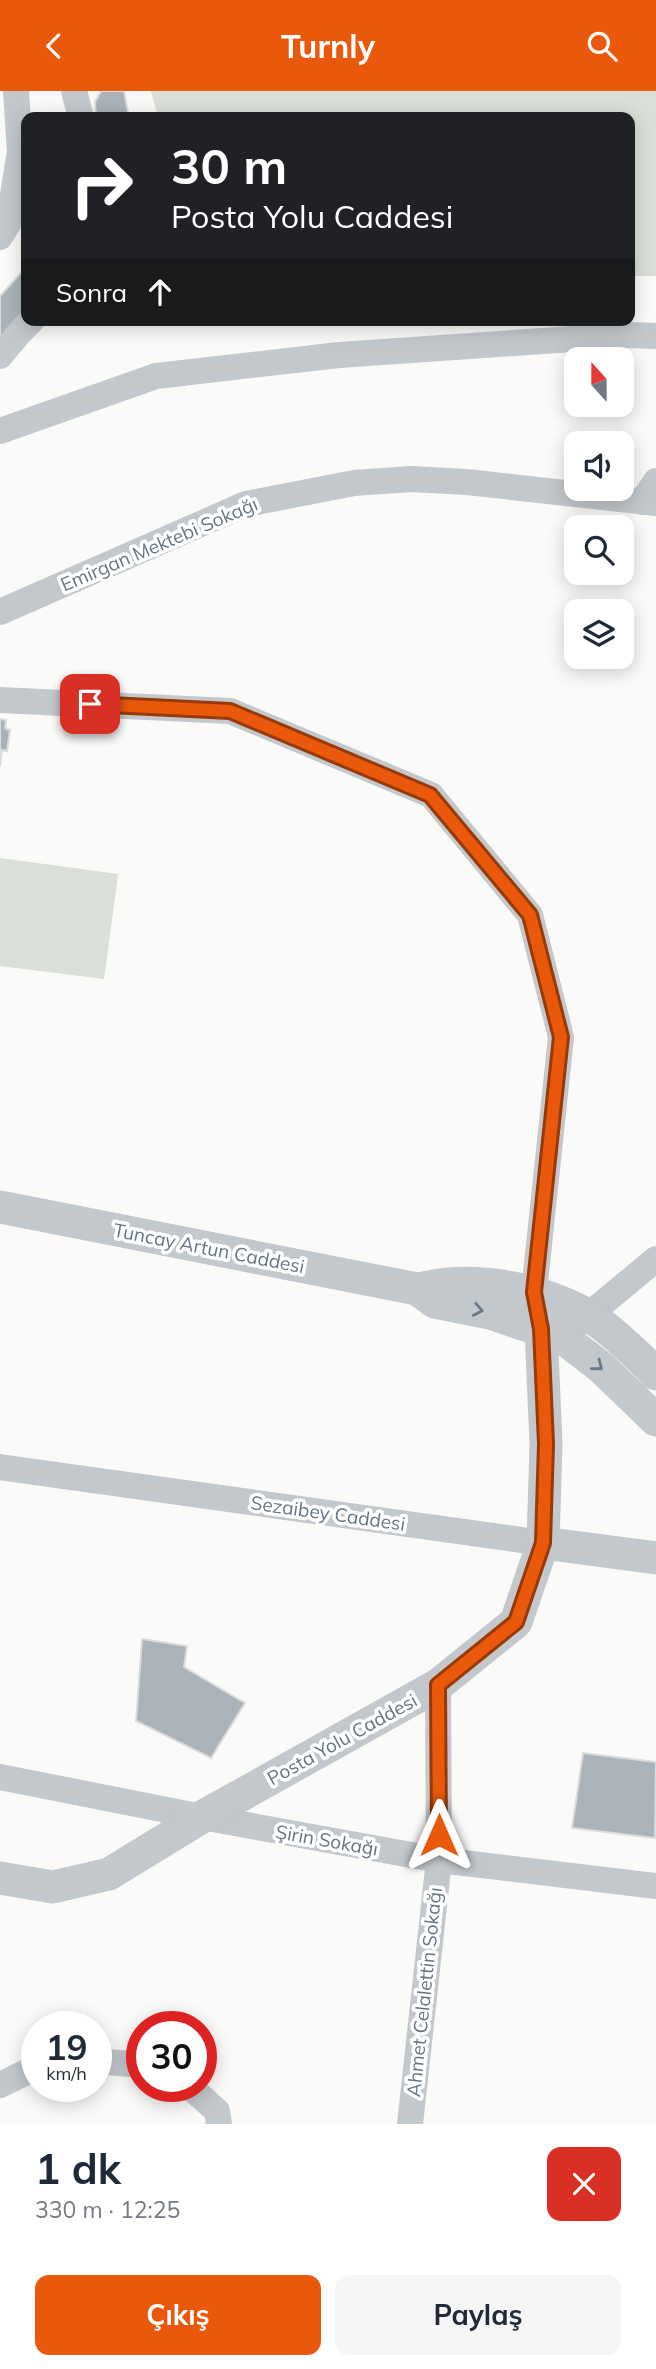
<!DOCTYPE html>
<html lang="tr">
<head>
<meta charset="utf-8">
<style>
  body { margin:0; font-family:Mulish,sans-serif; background:#f6f6f7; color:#1f2937; height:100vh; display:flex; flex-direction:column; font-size:26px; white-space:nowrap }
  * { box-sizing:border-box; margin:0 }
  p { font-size:23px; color:#747a83 }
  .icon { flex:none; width:38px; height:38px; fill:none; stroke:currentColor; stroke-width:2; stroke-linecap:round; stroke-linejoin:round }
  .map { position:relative; height:2033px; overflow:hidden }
  .sheet { display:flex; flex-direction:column; background:#fff; flex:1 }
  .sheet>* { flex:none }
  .banner { position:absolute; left:21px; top:21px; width:614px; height:214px; border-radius:14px; box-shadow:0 4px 18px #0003; background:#202124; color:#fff; overflow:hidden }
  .needle { width:46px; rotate:339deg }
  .fabs { position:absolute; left:564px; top:256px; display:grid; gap:14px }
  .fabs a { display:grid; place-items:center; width:70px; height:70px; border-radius:14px; background:#fff; box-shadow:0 4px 18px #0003; font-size:35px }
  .speed { position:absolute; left:21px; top:1920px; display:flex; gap:14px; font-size:35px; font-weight:700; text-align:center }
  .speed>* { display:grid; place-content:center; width:91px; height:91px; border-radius:50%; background:#fff; box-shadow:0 4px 18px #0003; line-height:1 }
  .speed small { font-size:18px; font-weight:400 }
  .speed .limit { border:10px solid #d22; background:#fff; color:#111 }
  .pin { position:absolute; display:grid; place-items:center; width:60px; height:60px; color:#fff; margin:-30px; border-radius:14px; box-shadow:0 4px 10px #0006 }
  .me { position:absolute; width:77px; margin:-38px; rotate:0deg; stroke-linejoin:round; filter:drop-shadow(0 0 5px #0008) }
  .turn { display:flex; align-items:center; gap:24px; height:147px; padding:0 35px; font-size:32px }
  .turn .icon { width:91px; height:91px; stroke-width:2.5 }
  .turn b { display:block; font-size:49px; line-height:60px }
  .then { display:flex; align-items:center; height:66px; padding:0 35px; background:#0003; gap:14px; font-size:26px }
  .round { display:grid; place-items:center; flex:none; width:74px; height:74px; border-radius:14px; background:#f6f6f7 }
  .overview { display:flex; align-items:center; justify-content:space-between; height:119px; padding:0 35px }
  h1 { font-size:42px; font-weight:700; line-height:52px }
  .cta { display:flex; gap:14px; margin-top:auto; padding:14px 35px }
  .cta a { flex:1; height:80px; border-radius:14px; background:#ea580c; color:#fff; font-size:28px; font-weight:700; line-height:80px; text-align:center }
  .cta a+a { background:#f6f6f7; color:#1f2937 }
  header { display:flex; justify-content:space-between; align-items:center; height:91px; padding:0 35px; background:#ea580c; color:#fff; font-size:32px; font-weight:700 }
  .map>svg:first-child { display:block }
</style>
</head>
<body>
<header><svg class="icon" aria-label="back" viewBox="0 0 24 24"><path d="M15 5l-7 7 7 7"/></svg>Turnly<svg class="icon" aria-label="search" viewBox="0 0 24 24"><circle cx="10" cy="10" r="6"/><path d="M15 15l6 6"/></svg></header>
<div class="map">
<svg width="656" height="2033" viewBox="0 0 656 2033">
  <rect width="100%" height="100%" fill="#fafaf8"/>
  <!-- green -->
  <path fill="#dadfd7" d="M151 0H656V185H630V26H158Z
    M0 767 118 783 104 888 0 875Z"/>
  <!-- building -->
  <path fill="#aab3b9" stroke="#dcdcda" stroke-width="2" d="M101 0H124L129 26H96L95 11Z
    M26 176V225L2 245 0 243V205Z
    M0 628 6 629 5 637 10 639 7 660 2 659 0 675Z
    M142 1548 187 1555 184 1576 245 1612 211 1667 136 1630Z
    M583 1662 656 1671 655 1747 572 1737Z"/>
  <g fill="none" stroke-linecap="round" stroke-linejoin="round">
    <!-- minor -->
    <path stroke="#c3c8cc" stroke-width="26" d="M74 0 81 26
      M0 146 8 133 20 61 16 0
      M0 265 20 241 32 229
      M0 340 156 285 339 264 630 244 656 245
      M642 411 656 390
      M0 521 246 413 354 392 411 388 467 391 656 412
      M0 609 230 620 431 704 530 824 561 946 534 1201
      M574 1236 656 1168
      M0 1376 543 1452
      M0 1686 202 1726 439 1769 656 1795
      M96 1970 142 1974
      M0 1994 37 1976
      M189 1995 217 2020 219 2033
      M410 2033 439 1769 438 1594"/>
    <!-- tertiary -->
    <path stroke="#c3c8cc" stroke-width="33" d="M0 1116 417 1198 435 1211 490 1222 563 1247 602 1277 656 1329
      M423 1197C476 1185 538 1197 586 1223 606 1234 640 1266 656 1283
      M543 1452 656 1467
      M0 1787 53 1796 109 1783 202 1726 438 1594 516 1531 543 1452 546 1353 541 1238 534 1201"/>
  </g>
  <!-- one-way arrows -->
  <defs><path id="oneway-chevron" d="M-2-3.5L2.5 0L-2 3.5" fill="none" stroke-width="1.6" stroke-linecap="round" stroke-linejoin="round" transform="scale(1.75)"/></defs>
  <g stroke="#6a7a87">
    <use href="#oneway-chevron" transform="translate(478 1219) rotate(11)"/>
    <use href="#oneway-chevron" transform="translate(598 1275) rotate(39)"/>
  </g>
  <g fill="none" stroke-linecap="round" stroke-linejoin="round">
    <!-- route casing -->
    <g stroke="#983908" stroke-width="18">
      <path id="route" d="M90 613 230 620 430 704 530 824 561 946 534 1201 541 1238 546 1353 543 1452 516 1531 438 1594 439 1744"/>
    </g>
    <!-- route -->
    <use href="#route" stroke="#ea580c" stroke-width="12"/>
  </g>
  <g text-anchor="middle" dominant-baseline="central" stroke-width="7" stroke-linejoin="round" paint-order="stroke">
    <!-- street labels -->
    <g font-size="19" fill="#657683" stroke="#fff">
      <text transform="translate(159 453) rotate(-23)">Emirgan Mektebi Sokağı</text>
      <text transform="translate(209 1157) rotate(11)">Tuncay Artun Caddesi</text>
      <text transform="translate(328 1422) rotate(8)">Sezaibey Caddesi</text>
      <text transform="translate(342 1648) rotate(-29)">Posta Yolu Caddesi</text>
      <text transform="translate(327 1749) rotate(10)">Şirin Sokağı</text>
      <text transform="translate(424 1901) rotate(-84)">Ahmet Celalettin Sokağı</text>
    </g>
  </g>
</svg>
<div class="fabs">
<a><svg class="needle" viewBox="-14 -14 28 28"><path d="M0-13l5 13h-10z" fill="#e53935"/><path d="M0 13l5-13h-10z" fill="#747a83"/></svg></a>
<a><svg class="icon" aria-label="sound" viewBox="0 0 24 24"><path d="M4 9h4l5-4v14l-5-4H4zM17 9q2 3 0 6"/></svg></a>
<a><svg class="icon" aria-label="search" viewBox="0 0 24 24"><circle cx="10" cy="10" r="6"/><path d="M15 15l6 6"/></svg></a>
<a><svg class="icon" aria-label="layers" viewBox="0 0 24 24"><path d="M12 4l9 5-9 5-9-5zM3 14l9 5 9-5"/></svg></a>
</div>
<div class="speed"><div>19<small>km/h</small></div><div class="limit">30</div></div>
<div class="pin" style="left:90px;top:613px;background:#d93025"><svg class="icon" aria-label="arrive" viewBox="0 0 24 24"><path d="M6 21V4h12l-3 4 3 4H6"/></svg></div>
<svg class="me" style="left:439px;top:1744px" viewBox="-20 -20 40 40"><path d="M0-17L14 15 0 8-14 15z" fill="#ea580c" stroke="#fff" stroke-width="4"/></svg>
<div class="banner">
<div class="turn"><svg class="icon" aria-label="right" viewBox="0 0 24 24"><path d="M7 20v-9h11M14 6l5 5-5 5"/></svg><div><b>30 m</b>Posta Yolu Caddesi</div></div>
<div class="then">Sonra<svg class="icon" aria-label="ahead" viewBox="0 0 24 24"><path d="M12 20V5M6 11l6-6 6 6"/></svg></div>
</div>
</div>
<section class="sheet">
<div class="overview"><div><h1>1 dk</h1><p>330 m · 12:25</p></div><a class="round" style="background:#d93025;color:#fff"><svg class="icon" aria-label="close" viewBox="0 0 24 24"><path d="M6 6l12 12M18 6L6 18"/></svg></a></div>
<div class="cta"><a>Çıkış</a><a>Paylaş</a></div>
</section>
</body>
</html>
